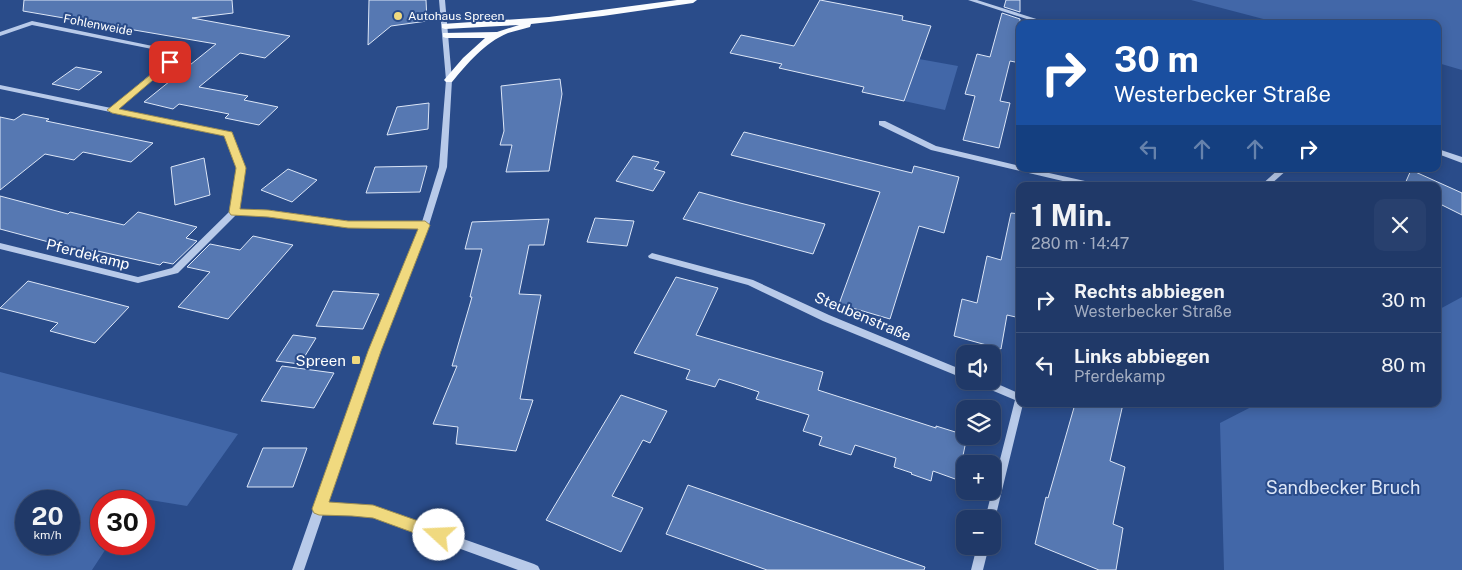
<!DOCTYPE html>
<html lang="de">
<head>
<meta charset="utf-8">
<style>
  body { margin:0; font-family:"Public Sans",sans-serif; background:#28406e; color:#f1f3f6; height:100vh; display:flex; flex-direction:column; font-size:19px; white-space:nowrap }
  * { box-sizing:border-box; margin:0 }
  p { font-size:16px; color:#a2acc0 }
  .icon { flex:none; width:28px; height:28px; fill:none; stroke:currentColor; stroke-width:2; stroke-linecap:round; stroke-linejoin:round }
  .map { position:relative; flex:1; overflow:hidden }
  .drawer { position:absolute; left:1016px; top:182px; width:425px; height:225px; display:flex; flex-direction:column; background:#203968; border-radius:10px; box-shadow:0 2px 12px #0003,0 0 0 1px #3d537c }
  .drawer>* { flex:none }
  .guide { position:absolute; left:1016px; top:20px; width:425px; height:152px; border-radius:10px; box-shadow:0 2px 12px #0003,0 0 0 1px #3d537c; background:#1a4fa0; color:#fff; overflow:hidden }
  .fabs { position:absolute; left:956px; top:345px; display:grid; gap:10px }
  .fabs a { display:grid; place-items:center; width:45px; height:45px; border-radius:10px; background:#203968; box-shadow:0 2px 12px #0003,0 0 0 1px #3d537c; font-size:25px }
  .speed { position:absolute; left:15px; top:490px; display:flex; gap:10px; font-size:25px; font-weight:700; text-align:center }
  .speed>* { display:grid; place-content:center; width:65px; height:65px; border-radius:50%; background:#203968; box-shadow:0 2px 12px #0003,0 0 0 1px #3d537c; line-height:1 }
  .speed small { font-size:12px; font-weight:400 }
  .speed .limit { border:8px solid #d22; background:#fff; color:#111 }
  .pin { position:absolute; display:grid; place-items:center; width:42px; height:42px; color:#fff; margin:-21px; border-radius:10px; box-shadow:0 2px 8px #0006 }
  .me { position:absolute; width:55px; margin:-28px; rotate:290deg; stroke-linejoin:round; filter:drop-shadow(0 0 4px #0008) }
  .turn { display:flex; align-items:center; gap:18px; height:105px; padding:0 15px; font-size:22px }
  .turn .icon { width:65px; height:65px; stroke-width:2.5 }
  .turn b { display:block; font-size:35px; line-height:42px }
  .lanes { display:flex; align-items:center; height:48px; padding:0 15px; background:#0003; justify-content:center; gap:25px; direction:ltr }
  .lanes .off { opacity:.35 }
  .round { display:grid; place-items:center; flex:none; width:52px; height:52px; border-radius:10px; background:#28406e }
  .summary { display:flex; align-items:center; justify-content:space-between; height:85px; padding:0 15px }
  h1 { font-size:30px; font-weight:700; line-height:38px }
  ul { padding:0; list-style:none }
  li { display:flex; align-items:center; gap:15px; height:65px; padding:0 15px; border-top:1px solid #3d537c }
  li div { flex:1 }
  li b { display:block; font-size:19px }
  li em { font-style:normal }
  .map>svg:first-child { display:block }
</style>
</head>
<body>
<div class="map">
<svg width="1462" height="570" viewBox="0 0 1462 570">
  <rect width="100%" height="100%" fill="#2a4c8a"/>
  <!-- green -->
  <path fill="#4267a8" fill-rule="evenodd" d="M1191 0H1462V70L1438 63V24H1283Z
    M919 59 958 66 945 110 904 101Z
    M1462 297V570H1224L1220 423 1257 404H1438V310Z
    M0 372 238 434 187 506 138 498 136 501H101V544H109L92 570H0ZM26 501H69V544H26Z"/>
  <!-- building -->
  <path fill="#5678b2" stroke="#dce6f7" d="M24 0H232L233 13 192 18 290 36 265 58 240 53 199 87 248 96 244 100 278 107 259 125 225 118 229 114 179 104 173 109 144 102 216 44 23 11Z
    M369 0H426L427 21 391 26 368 45Z
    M820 0 903 16 902 20 931 26 904 101 862 92 864 87 779 68 782 64 730 53 741 35 794 46Z
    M1006 0H1020V12L1004 7Z
    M1002 13 1020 19V63L1010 61 1000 101 1010 103 999 148 963 140 975 96 965 94 977 54 990 57Z
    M76 67 102 72 79 90 52 84Z
    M560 79 562 94 549 171 506 172 512 145H500L504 131 501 86Z
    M429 103 428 129 387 135 397 107Z
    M23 114 49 119 46 121 153 143 131 162 83 152 74 160 45 154 0 190V117L14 120Z
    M744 132 912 173 914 166 959 177 944 233 919 226 890 319 839 304 880 192 731 155Z
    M633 156 659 162 654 169 665 172 653 191 616 181Z
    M204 158 210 195 175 205 171 167Z
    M427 166 420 192 366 193 375 167Z
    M288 169 317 180 292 202 261 190Z
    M1411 170 1462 193V215L1438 203V186H1404Z
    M699 192 740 203 825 224 813 254 683 219Z
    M0 196 68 214 70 212 124 225 138 212 197 227 186 238 197 241 173 264 163 262 160 265 93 250 90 253 0 229Z
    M1011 213 1020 214V318L1007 315 1001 349 954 336 962 299 977 303 987 256 1001 260Z
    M595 218 634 221 627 246 587 242Z
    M549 219 544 245H529L519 294 541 295 520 399 533 400 516 451 456 444 458 427 433 424 457 366H452L472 297H470L482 249H465L472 222Z
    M253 236 293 245 228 319 178 307 210 272 187 267 210 244 240 250Z
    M676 277 718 288 696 335 823 372 818 390 936 428V426L965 435 967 436 958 480 933 471 931 481 911 474 912 473 894 467 896 458 855 445 851 455 819 445 822 437 803 431 809 415 756 399 759 392 738 385 719 379 715 387 686 379 690 370 634 353Z
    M28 281 67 291 129 307 95 343 50 331 58 323 0 308Z
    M333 291 379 294 363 329 316 326Z
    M293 335 316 338 300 364 276 361Z
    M282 366 334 373 314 408 261 401Z
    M621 395 667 411 650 443 643 440 612 496 643 508 621 552 546 520Z
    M1075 404H1123L1110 461 1125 467 1113 524 1123 528 1116 570H1099L1035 544 1046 497 1048 498Z
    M263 448H307L293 487H247Z
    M688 485 925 567 924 570H767L666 534Z"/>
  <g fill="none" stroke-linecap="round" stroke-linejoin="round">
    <!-- minor -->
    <path fill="#b8cae9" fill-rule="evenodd" d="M439 0H445L452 80 447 167 429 225 379 351 326 504H352L373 507 534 564 538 566 540 570H518L373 517 352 514H323L304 570H292L369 351 420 228 348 227 268 216 236 215 178 273 138 283 0 249V243L138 277 172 268 230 211 237 168 225 136 0 89V85L111 108 166 61 162 51 32 25 0 36V32L32 21 167 49 173 61 172 62 118 109 231 132 245 168 238 209 268 210 348 221 422 222 439 167 446 80Z
      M968 0H977L1052 24H1042Z
      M879 121H885L936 146 1020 166V169H1031L1094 183 1098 186H1084L931 150 879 125Z
      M1438 149 1462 157V163L1438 154Z
      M1279 169H1288L1269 186H1260Z
      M652 253 753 280 829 315 965 371V379L823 321 748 285 649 258 648 256Z
      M975 381H991L1020 394V404H1023L995 519 992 523V519H985L1015 400 977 384Z
      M977 546H989L983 570H971Z"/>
    <!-- major -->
    <path fill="#fafcfe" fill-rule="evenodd" d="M677 0H697L693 3 603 16 531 24 530 27C523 29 515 31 508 33 484 43 468 63 452 82H446L444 80 463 58 485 38H446L443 37V33L497 32 519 25 445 29 442 28V24L549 17Z"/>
  </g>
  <!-- route -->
  <path fill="#f0d97f" stroke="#9c8d53" d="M170 59 174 62 173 63 119 109 232 132 246 168 240 209 268 210 348 221H425L430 225 381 351 329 502 373 505 444 530 446 535 444 540 439 542 373 518 352 516 319 515 314 513 312 509 368 351 418 229 348 228 268 217 231 215 229 212 236 168 224 136 112 113 107 110Z"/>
  <!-- markers -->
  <g fill="#f0d97f" stroke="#2a4c8a" stroke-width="2">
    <circle cx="398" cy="16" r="5"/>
    <rect x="351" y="355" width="10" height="10" rx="2.5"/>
  </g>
  <g text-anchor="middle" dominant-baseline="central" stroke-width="4" stroke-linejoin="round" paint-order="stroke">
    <!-- far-poi labels -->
    <g font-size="12" fill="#fff" stroke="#2a4c8a" text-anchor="start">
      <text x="408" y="16">Autohaus Spreen</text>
    </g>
    <!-- far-street labels -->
    <g font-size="12" fill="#fff" stroke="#2a4c8a">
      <text transform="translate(98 25) rotate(11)">Fohlenweide</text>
    </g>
    <!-- street labels -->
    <g font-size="15" fill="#fff" stroke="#2a4c8a">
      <text transform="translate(88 254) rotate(14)">Pferdekamp</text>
      <text transform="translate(863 316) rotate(23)">Steubenstraße</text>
    </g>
    <!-- poi labels -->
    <g font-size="15" fill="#fff" stroke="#2a4c8a" text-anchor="end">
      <text x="346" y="360">Spreen</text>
    </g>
    <!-- near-park labels -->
    <g font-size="18" fill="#dce6f7" stroke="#2a4c8a">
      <text x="1343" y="487">Sandbecker Bruch</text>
    </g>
  </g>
</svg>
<div class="fabs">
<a><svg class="icon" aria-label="sound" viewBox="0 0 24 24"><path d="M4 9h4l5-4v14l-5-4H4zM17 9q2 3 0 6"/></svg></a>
<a><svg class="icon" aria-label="layers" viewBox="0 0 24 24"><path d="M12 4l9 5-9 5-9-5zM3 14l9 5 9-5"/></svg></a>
<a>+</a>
<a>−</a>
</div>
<div class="speed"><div>20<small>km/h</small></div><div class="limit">30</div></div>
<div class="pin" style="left:170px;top:62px;background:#d93025"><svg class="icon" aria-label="arrive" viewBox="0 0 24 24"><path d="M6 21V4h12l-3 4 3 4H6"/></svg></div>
<svg class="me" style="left:439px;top:535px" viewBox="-20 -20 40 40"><circle r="19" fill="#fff"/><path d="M0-13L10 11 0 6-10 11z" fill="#f0d97f"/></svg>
<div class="guide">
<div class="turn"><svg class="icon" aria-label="right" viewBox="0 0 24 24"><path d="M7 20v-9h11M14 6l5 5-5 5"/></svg><div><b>30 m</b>Westerbecker Straße</div></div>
<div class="lanes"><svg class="icon off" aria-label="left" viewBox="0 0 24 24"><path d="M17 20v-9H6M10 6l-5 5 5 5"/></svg><svg class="icon off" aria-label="ahead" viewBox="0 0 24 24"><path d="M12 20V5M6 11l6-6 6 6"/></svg><svg class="icon off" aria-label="ahead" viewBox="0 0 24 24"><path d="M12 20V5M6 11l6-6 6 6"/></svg><svg class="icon" aria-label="right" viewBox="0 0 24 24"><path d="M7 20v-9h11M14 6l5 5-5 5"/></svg></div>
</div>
<section class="drawer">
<div class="summary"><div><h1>1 Min.</h1><p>280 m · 14:47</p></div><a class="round"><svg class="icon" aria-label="close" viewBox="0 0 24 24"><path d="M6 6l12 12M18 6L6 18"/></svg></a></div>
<ul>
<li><svg class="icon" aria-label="right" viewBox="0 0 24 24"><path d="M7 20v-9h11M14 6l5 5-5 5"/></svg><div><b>Rechts abbiegen</b><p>Westerbecker Straße</p></div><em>30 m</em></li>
<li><svg class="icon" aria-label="left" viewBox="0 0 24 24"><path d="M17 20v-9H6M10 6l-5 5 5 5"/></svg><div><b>Links abbiegen</b><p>Pferdekamp</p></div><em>80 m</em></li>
</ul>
</section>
</div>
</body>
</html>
